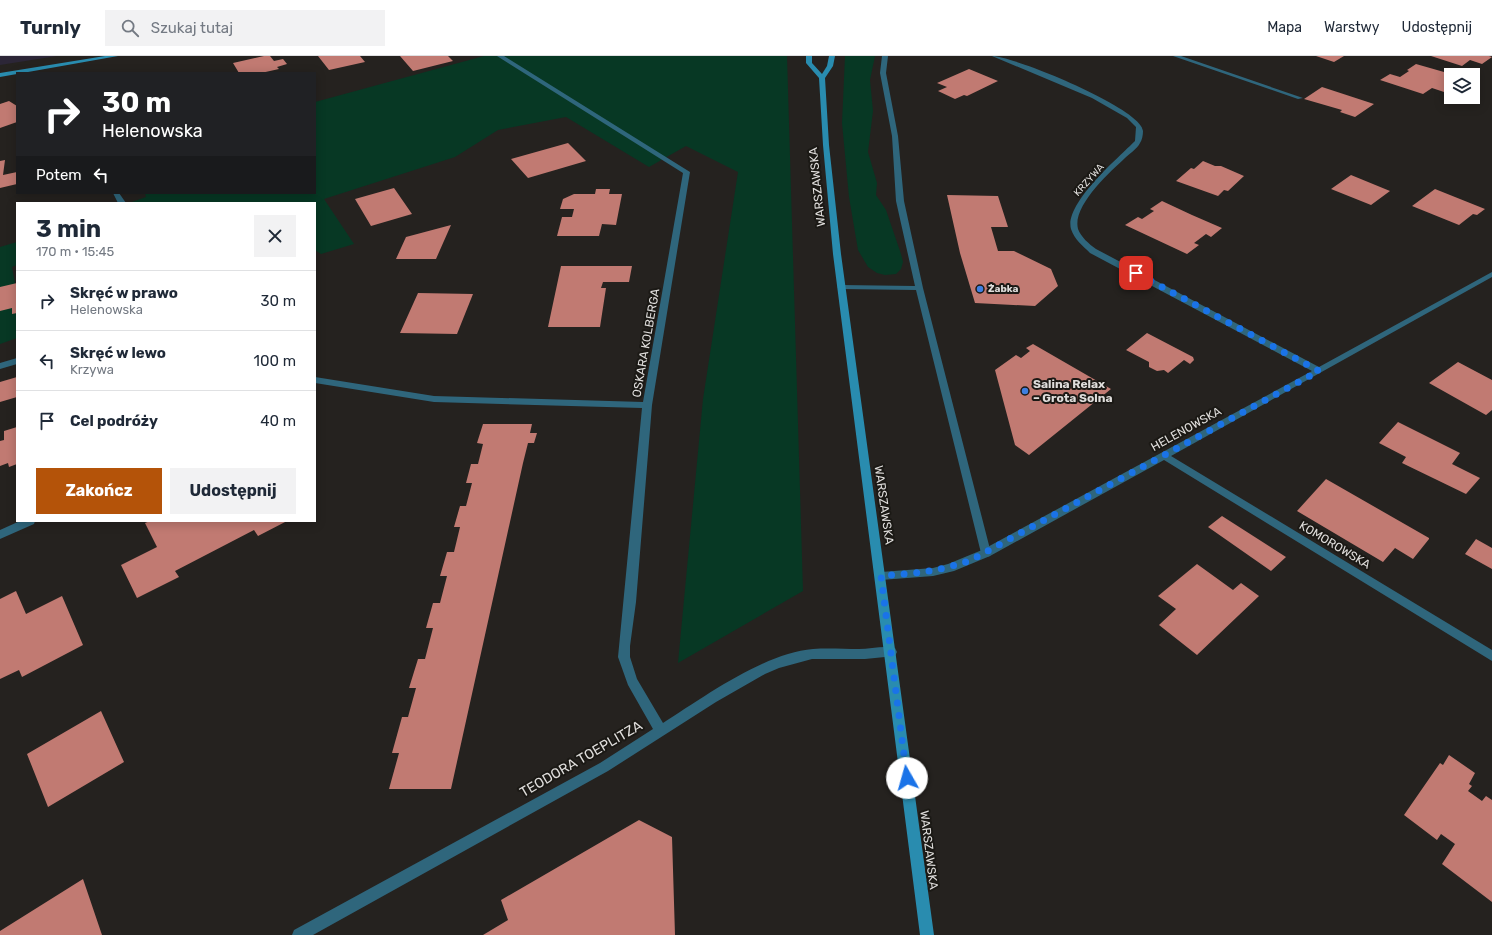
<!DOCTYPE html>
<html lang="pl">
<head>
<meta charset="utf-8">
<style>
  body { margin:0; font-family:Rubik,sans-serif; background:#f2f2f3; color:#1f2937; height:100vh; display:flex; flex-direction:column; font-size:15px; white-space:nowrap }
  * { box-sizing:border-box; margin:0 }
  p { font-size:13px; color:#747a83 }
  .icon { flex:none; width:22px; height:22px; fill:none; stroke:currentColor; stroke-width:2; stroke-linecap:round; stroke-linejoin:round }
  .map { position:relative; flex:1; overflow:hidden }
  .side { position:absolute; left:16px; top:146px; width:300px; height:320px; display:flex; flex-direction:column; background:#fff; border-radius:0px; box-shadow:0 2px 10px #0003 }
  .side>* { flex:none }
  .top-card { position:absolute; left:16px; top:16px; width:300px; height:122px; border-radius:0px; box-shadow:0 2px 10px #0003; background:#202124; color:#fff; overflow:hidden }
  .tools { position:absolute; left:1444px; top:12px; display:grid; gap:8px }
  .tools a { display:grid; place-items:center; width:36px; height:36px; border-radius:0px; background:#fff; box-shadow:0 2px 10px #0003; font-size:20px }
  .pin { position:absolute; display:grid; place-items:center; width:34px; height:34px; color:#fff; margin:-17px; border-radius:8px; box-shadow:0 2px 6px #0006 }
  .me { position:absolute; width:44px; margin:-22px; rotate:353deg; stroke-linejoin:round; filter:drop-shadow(0 0 3px #0008) }
  .turn { display:flex; align-items:center; gap:14px; height:84px; padding:0 20px; font-size:18px }
  .turn .icon { width:52px; height:52px; stroke-width:2.5 }
  .turn b { display:block; font-size:28px; line-height:34px }
  .then { display:flex; align-items:center; height:38px; padding:0 20px; background:#0003; gap:8px; font-size:15px }
  .round { display:grid; place-items:center; flex:none; width:42px; height:42px; border-radius:0px; background:#f2f2f3 }
  .summary { display:flex; align-items:center; justify-content:space-between; height:68px; padding:0 20px }
  h1 { font-size:24px; font-weight:700; line-height:30px }
  .button { display:flex; gap:8px; margin-top:auto; padding:8px 20px }
  .button a { flex:1; height:46px; border-radius:0px; background:#b45309; color:#fff; font-size:16px; font-weight:700; line-height:46px; text-align:center }
  .button a+a { background:#f2f2f3; color:#1f2937 }
  ul { padding:0; list-style:none }
  li { display:flex; align-items:center; gap:12px; height:60px; padding:0 20px; border-top:1px solid #e0e1e3 }
  li div { flex:1 }
  li b { display:block; font-size:15px }
  li em { font-style:normal }
  header { display:flex; align-items:center; gap:24px; box-sizing:border-box; height:56px; padding:0 20px; background:#fff; border-bottom:1px solid #e0e1e3 }
  header strong { font-size:19px }
  nav { display:flex; gap:22px; margin-inline-start:auto; font-size:14px }
  .search { width:280px; height:36px; background:#f2f2f3; display:flex; align-items:center; gap:10px; box-sizing:border-box; padding:0 14px; border-radius:0px; color:#747a83; font-size:15px }
  .map>svg:first-child { display:block }
</style>
</head>
<body>
<header>
<strong>Turnly</strong>
<div class="search"><svg class="icon" aria-label="search" viewBox="0 0 24 24"><circle cx="10" cy="10" r="6"/><path d="M15 15l6 6"/></svg>Szukaj tutaj</div>
<nav><a>Mapa</a><a>Warstwy</a><a>Udostępnij</a></nav>
</header>
<div class="map">
<svg width="1492" height="879" viewBox="0 0 1492 879">
  <rect width="100%" height="100%" fill="#25221f"/>
  <!-- industrial -->
  <path fill="#2c2637" d="M0 0H57L0 9Z"/>
  <!-- green -->
  <path fill="#073824" d="M484 0H787L803 535 678 607 703 343 738 116 686 90 649 111 566 61 498 74 455 101 324 143 354 188 321 198 315 194V147H129L146 141 145 137H315V46Z
    M845 0H875L870 24 873 55 868 96 877 127 876 139 886 154 901 198 903 206 901 213 896 218 885 219 877 217 868 211 858 194 849 141 842 67Z
    M17 186V209L12 211 17 238V282L0 288V191Z"/>
  <!-- building -->
  <path fill="#c17a72" d="M264 0H270L274 5 283 3 287 8 277 11 279 13 261 17H239L233 7Z
    M318 0H360L365 6 329 14Z
    M400 0H448L453 5 413 15Z
    M1316 0H1344L1334 6Z
    M1431 0H1489L1492 1 1482 8 1470 4 1462 10Z
    M1416 8 1451 18V31L1444 36 1432 32 1423 38 1380 24 1390 18 1400 21 1409 15 1407 14Z
    M969 13 998 25 967 40 964 39 955 43 938 35 947 31 937 27Z
    M1322 31 1374 48 1355 61 1340 56 1342 54 1304 43Z
    M9 45 17 50V66L0 72V48Z
    M568 87 586 105 528 122 511 103Z
    M5 104 3 119 17 116V128L0 132V105Z
    M1203 105 1215 110H1221L1244 120 1228 135 1224 134 1218 140 1176 125 1191 112 1194 113Z
    M1351 119 1390 135 1371 149 1331 133Z
    M394 132 412 158 371 170 355 143Z
    M596 133H610L609 138H622L616 169 602 168 599 180H557L562 161H572L574 153H560L563 143 574 138H595Z
    M1435 133 1485 153 1477 159 1473 158 1459 169 1412 150Z
    M947 139 998 140 1008 171H991L998 195H1014L1051 213 1058 230 1035 250 975 247 960 197Z
    M1162 145 1192 159 1222 172 1211 181 1206 178 1194 187 1199 189 1187 198 1125 169 1138 161 1142 163 1154 155 1150 153Z
    M451 169 436 203H396L406 181Z
    M561 210H632L629 226H603L601 232H606L600 271H548Z
    M17 227V257L12 258V252L0 255V231Z
    M418 237 473 238 457 278 400 277Z
    M1147 277 1193 301 1194 304 1190 308 1184 304 1168 317 1164 314 1157 315 1149 311V306L1126 294Z
    M1033 288 1111 333 1029 399 1015 389 995 314 1016 299 1021 302 1030 295 1026 292Z
    M1458 306 1492 324V354L1486 359 1429 327Z
    M17 321V341L0 346V326Z
    M1398 366 1460 397 1452 408 1480 422 1466 438 1402 407 1406 401 1379 387Z
    M483 368H532L530 377H537L534 387H528L523 407 451 733H389L399 697H392L402 661H408L416 632H409L418 603H425L433 572H426L433 547H440L447 520H440L447 496H454L460 471H454L460 450H466L472 427H466L471 408H478L483 388 477 387Z
    M17 371V408L9 411 8 407 0 410V385L4 384V375Z
    M1326 423 1429 482V483L1413 503 1395 492 1383 506 1297 455Z
    M1222 460 1286 501 1271 515 1208 471Z
    M150 465H287L258 480 254 474 175 515 179 521 137 542 121 509 157 491 145 467Z
    M1476 483 1492 492V513L1465 498Z
    M1197 508 1233 534 1241 527 1259 540 1197 599 1159 569 1176 553 1158 540Z
    M16 535 26 558 62 540 83 589 22 621 19 614 0 623V543Z
    M101 655 124 706 48 751 27 698Z
    M1449 699 1475 717 1469 728 1472 730 1468 735 1482 745 1486 740 1492 744V846L1442 808 1455 788 1441 778 1437 784 1404 759 1440 707 1443 709Z
    M639 764 672 781 675 879H483L508 864 501 844Z
    M83 823 102 879H0V875Z"/>
  <g fill="none" stroke-linecap="round" stroke-linejoin="round">
    <!-- lane -->
    <path fill="#2f667c" fill-rule="evenodd" d="M882 0H888L886 17 898 80 904 145 923 232 991 497 990 500 986 501 982 500 981 497 916 234 841 233 837 231 841 229 915 230 896 145 892 80 880 17Z
      M1173 0H1181L1303 42 1298 43Z"/>
    <!-- street -->
    <path fill="#2f667c" fill-rule="evenodd" d="M497 0H504L690 116 652 349 636 546 630 590V601L637 623 663 667C704 641 764 597 813 593 828 592 844 593 859 593 870 593 885 589 895 592L897 596 895 600 865 603H812L779 612 765 618 716 646 608 715 313 879H292L294 874 600 707 653 673 628 629 618 601 642 352 434 346 315 327V321L434 340 643 346 683 117Z
      M992 0C1014 0 1143 53 1143 75 1143 79 1142 84 1140 87 1137 93 1130 97 1125 102 1110 116 1072 150 1078 173 1081 181 1089 188 1096 193L1319 311 1492 216V221L1171 400 1492 594V605L1164 404 990 500 954 515 933 520 881 524 877 523 876 520 877 517 881 516 933 512 948 508 982 494 1312 315 1090 197C1083 190 1074 183 1071 173 1064 148 1118 102 1135 85L1136 71 1127 62 1092 42Z
      M113 137H119L126 147H118Z
      M17 302V308L0 313V307Z
      M20 465H35L34 468 0 483V474Z"/>
    <!-- secondary -->
    <path fill="#298caf" fill-rule="evenodd" d="M105 0H118L0 21V17Z
      M806 0H812V7L822 18 827 10 829 0H835L833 10 825 22 829 89 841 198 934 879H920L833 198 823 89 819 22 806 7Z"/>
  </g>
  <g fill="none" stroke-linecap="round" stroke-linejoin="round">
    <!-- route -->
    <path stroke="#1a73e8" stroke-width="7" stroke-dasharray="0 12.6" d="M907 722 881 520C915 517 938 516 971 504L1319 315 1136 217"/>
  </g>
  <!-- markers -->
  <g fill="#3f7fe0" stroke="#1b1915" stroke-width="1.5">
    <circle cx="980" cy="233" r="4"/>
    <circle cx="1025" cy="335" r="4"/>
  </g>
  <g text-anchor="middle" dominant-baseline="central" stroke-width="4" stroke-linejoin="round" paint-order="stroke">
    <!-- far-street labels -->
    <g font-size="10" fill="#dfdddb" stroke="#1b1915">
      <text transform="translate(1089 124) rotate(-48)">KRZYWA</text>
    </g>
    <!-- far-poi labels -->
    <g font-size="10" font-weight="bold" fill="#dfdddb" stroke="#1b1915" text-anchor="start">
      <text x="988" y="233">Żabka</text>
    </g>
    <!-- street labels -->
    <g font-size="12" fill="#dfdddb" stroke="#1b1915">
      <text transform="translate(817 131) rotate(-96)">WARSZAWSKA</text>
      <text transform="translate(646 287) rotate(-80)">OSKARA KOLBERGA</text>
      <text transform="translate(1186 373) rotate(-29)">HELENOWSKA</text>
      <text transform="translate(884 449) rotate(82)">WARSZAWSKA</text>
      <text transform="translate(1335 489) rotate(31)">KOMOROWSKA</text>
      <text transform="translate(929 794) rotate(83)">WARSZAWSKA</text>
    </g>
    <!-- poi labels -->
    <g font-size="12" font-weight="bold" fill="#dfdddb" stroke="#1b1915" text-anchor="start">
      <text x="1033" y="328">Salina Relax<tspan x="1033" dy="14">– Grota Solna</tspan></text>
    </g>
    <!-- near-street labels -->
    <g font-size="14" fill="#dfdddb" stroke="#1b1915">
      <text transform="translate(581 703) rotate(-30)">TEODORA TOEPLITZA</text>
    </g>
  </g>
</svg>
<div class="tools">
<a><svg class="icon" aria-label="layers" viewBox="0 0 24 24"><path d="M12 4l9 5-9 5-9-5zM3 14l9 5 9-5"/></svg></a>
</div>
<div class="pin" style="left:1136px;top:217px;background:#d93025"><svg class="icon" aria-label="arrive" viewBox="0 0 24 24"><path d="M6 21V4h12l-3 4 3 4H6"/></svg></div>
<svg class="me" style="left:907px;top:722px" viewBox="-20 -20 40 40"><circle r="19" fill="#fff"/><path d="M0-13L10 11 0 6-10 11z" fill="#1a73e8"/></svg>
<div class="top-card">
<div class="turn"><svg class="icon" aria-label="right" viewBox="0 0 24 24"><path d="M7 20v-9h11M14 6l5 5-5 5"/></svg><div><b>30 m</b>Helenowska</div></div>
<div class="then">Potem<svg class="icon" aria-label="left" viewBox="0 0 24 24"><path d="M17 20v-9H6M10 6l-5 5 5 5"/></svg></div>
</div>
<section class="side">
<div class="summary"><div><h1>3 min</h1><p>170 m · 15:45</p></div><a class="round"><svg class="icon" aria-label="close" viewBox="0 0 24 24"><path d="M6 6l12 12M18 6L6 18"/></svg></a></div>
<ul>
<li><svg class="icon" aria-label="right" viewBox="0 0 24 24"><path d="M7 20v-9h11M14 6l5 5-5 5"/></svg><div><b>Skręć w prawo</b><p>Helenowska</p></div><em>30 m</em></li>
<li><svg class="icon" aria-label="left" viewBox="0 0 24 24"><path d="M17 20v-9H6M10 6l-5 5 5 5"/></svg><div><b>Skręć w lewo</b><p>Krzywa</p></div><em>100 m</em></li>
<li><svg class="icon" aria-label="arrive" viewBox="0 0 24 24"><path d="M6 21V4h12l-3 4 3 4H6"/></svg><div><b>Cel podróży</b></div><em>40 m</em></li>
</ul>
<div class="button"><a>Zakończ</a><a>Udostępnij</a></div>
</section>
</div>
</body>
</html>
